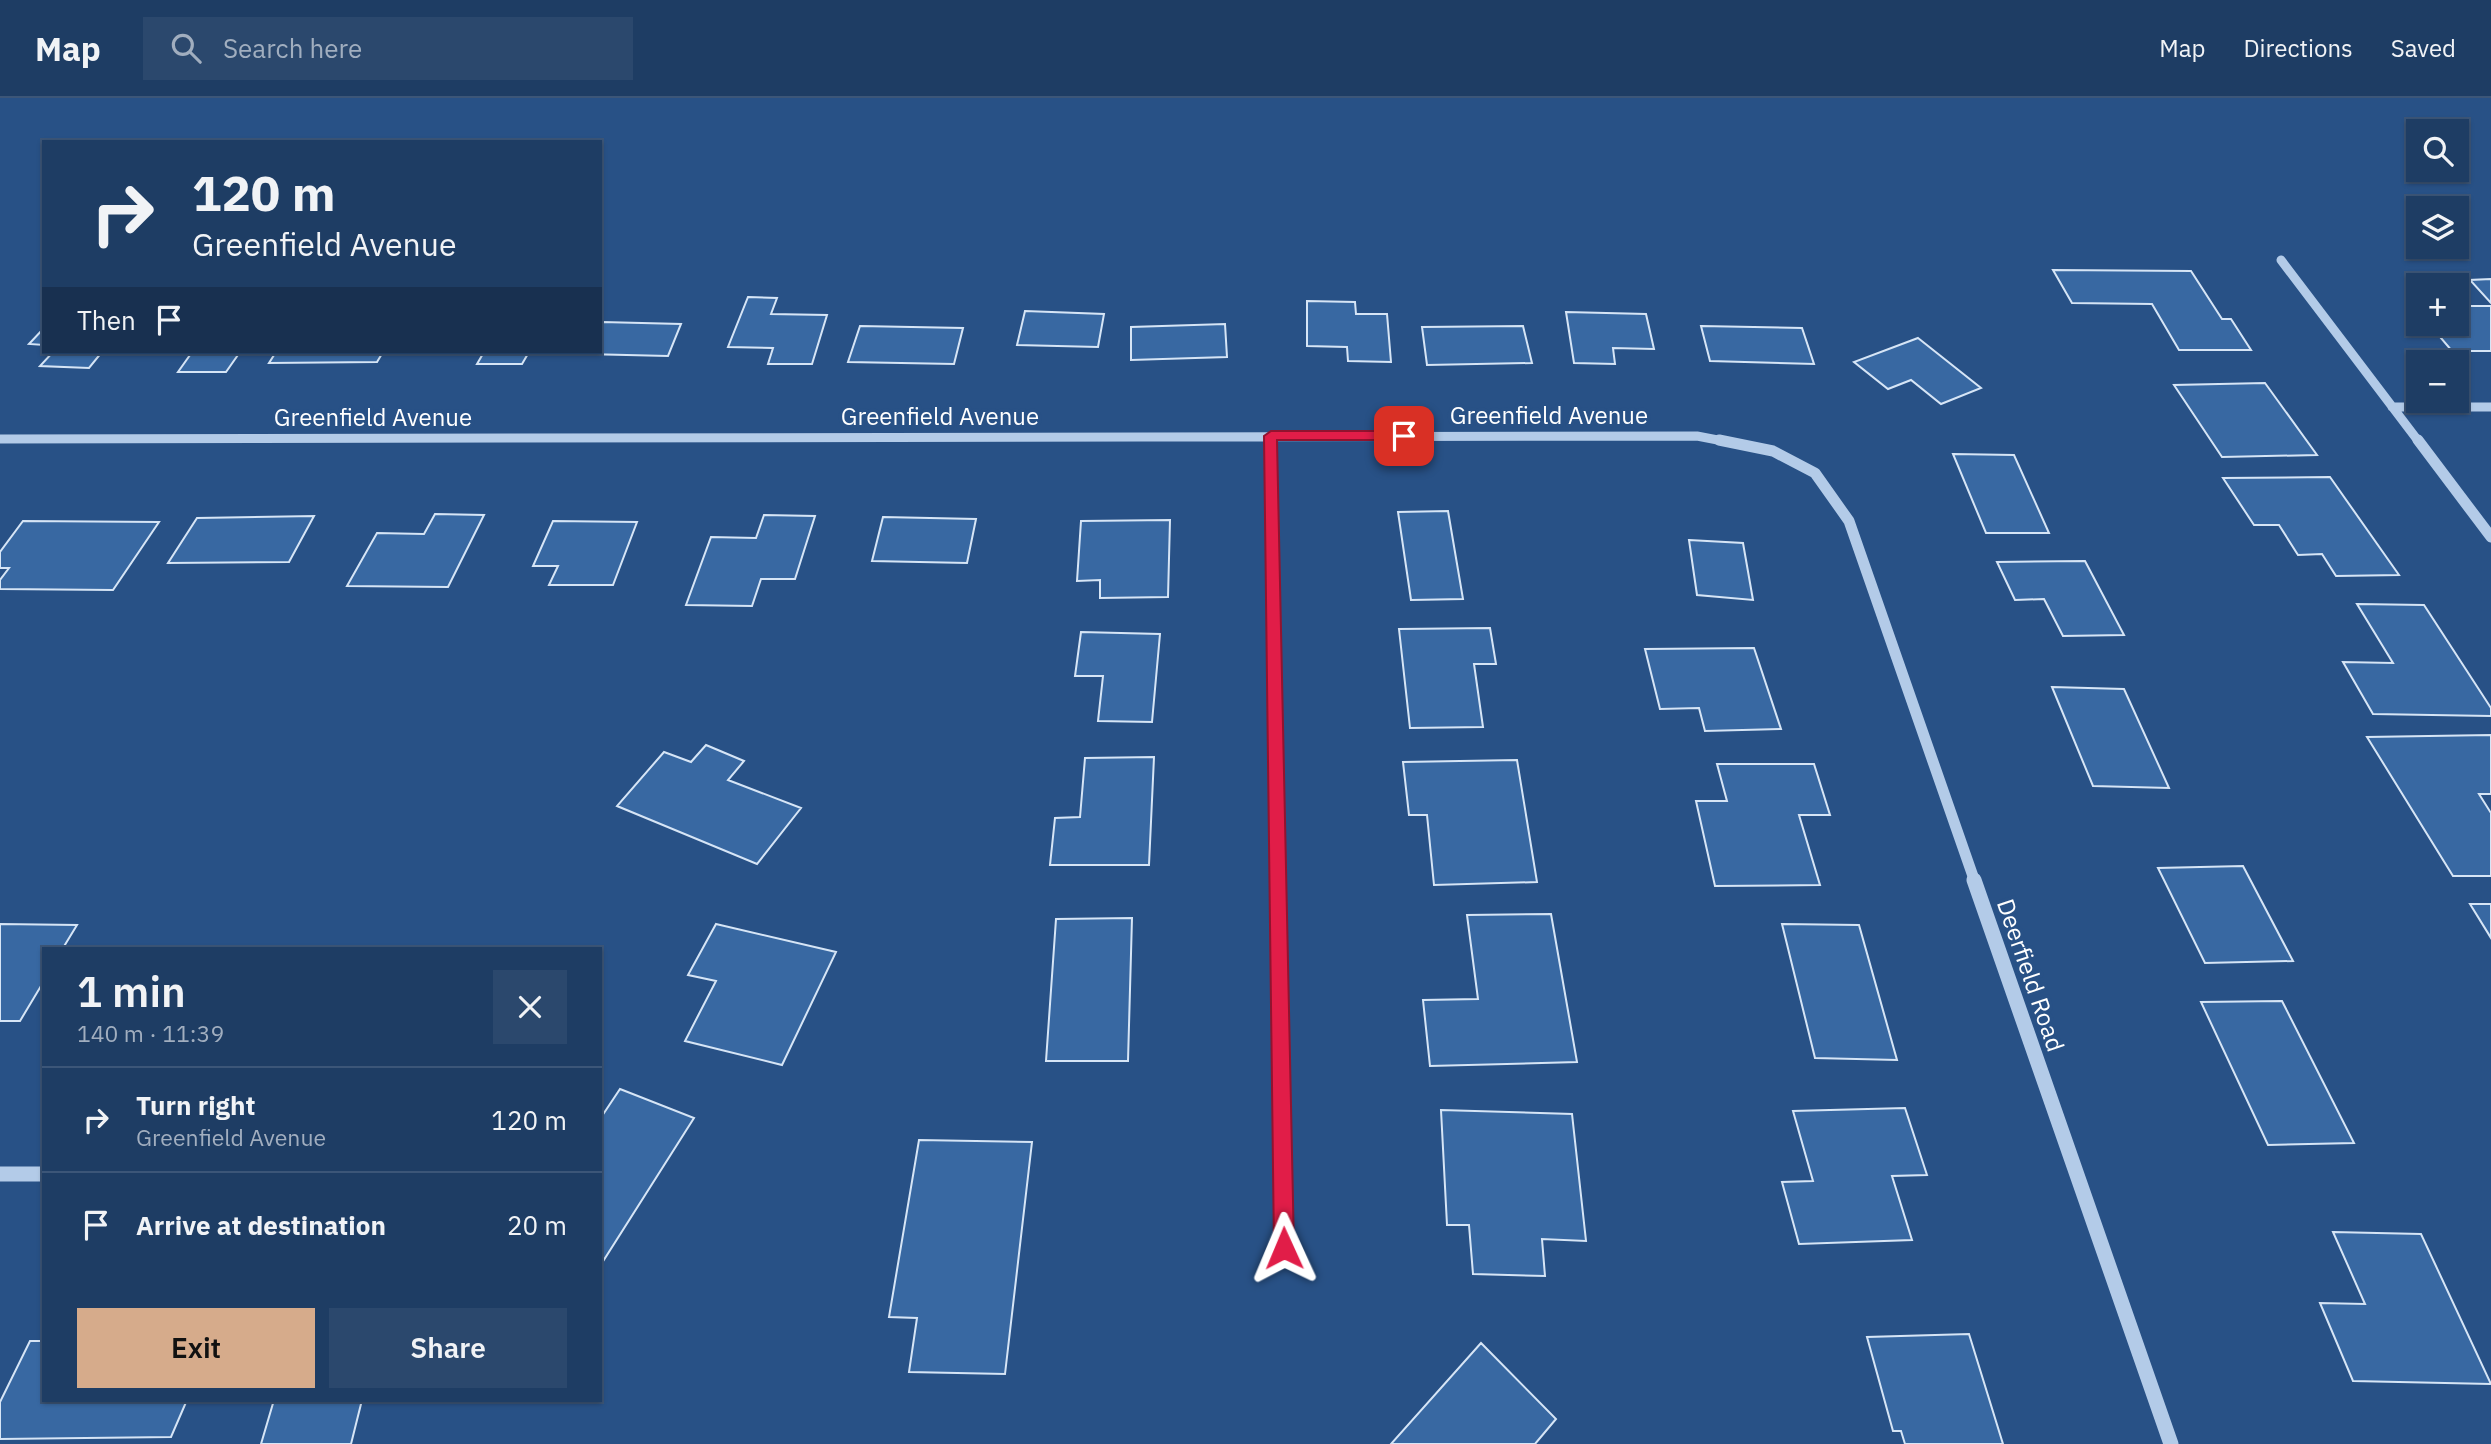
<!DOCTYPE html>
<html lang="en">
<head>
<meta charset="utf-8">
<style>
  body { margin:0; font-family:"IBM Plex Sans",sans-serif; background:#2b486d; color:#f1f3f6; height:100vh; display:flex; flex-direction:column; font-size:26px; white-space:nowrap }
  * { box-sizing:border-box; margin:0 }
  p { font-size:23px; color:#a1aebf }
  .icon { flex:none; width:38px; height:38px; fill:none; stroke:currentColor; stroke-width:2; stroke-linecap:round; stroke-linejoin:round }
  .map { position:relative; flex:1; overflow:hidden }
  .sheet { position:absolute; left:42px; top:849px; width:560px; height:455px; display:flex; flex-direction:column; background:#1e3d64; border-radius:0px; box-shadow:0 2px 5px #0004,0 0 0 2px #3c5678 }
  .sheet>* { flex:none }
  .hud { position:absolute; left:42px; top:42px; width:560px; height:214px; border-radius:0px; box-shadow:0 2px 5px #0004,0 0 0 2px #3c5678; background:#1e3d64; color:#f1f3f6; overflow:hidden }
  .fabs { position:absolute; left:2406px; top:21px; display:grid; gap:14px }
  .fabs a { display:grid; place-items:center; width:63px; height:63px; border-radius:0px; background:#1e3d64; box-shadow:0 2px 5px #0004,0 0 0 2px #3c5678; font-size:35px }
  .pin { position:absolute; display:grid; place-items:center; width:60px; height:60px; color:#fff; margin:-30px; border-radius:14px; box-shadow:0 4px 10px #0006 }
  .me { position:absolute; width:77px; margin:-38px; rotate:359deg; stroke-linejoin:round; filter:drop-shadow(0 0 5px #0008) }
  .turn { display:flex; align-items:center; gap:24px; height:147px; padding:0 35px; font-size:32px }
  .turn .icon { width:91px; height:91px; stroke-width:2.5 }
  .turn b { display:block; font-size:49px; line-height:60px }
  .then { display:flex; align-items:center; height:66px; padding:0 35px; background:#0003; gap:14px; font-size:26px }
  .round { display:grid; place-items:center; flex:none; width:74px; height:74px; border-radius:0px; background:#2b486d }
  .head { display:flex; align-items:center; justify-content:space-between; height:119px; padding:0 35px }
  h1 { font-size:42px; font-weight:600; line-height:52px }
  .button { display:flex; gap:14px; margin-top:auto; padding:14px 35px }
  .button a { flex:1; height:80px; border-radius:0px; background:#d6ab8b; color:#111; font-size:28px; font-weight:600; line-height:80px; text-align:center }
  .button a+a { background:#2b486d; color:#f1f3f6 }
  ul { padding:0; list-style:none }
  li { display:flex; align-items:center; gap:21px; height:105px; padding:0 35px; border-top:2px solid #3c5678 }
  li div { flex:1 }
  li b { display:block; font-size:26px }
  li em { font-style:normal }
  header { display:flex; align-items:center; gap:42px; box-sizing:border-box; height:98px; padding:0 35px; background:#1e3d64; border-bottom:2px solid #3c5678 }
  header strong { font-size:33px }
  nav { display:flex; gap:38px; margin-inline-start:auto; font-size:24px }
  .search { width:490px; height:63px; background:#2b486d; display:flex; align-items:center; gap:18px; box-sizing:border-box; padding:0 24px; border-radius:0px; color:#a1aebf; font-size:26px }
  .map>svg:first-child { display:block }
</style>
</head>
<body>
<header>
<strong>Map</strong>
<div class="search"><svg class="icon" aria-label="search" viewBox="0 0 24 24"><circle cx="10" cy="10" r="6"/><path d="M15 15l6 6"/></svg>Search here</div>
<nav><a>Map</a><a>Directions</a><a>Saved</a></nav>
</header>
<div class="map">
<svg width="2491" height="1346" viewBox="0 0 2491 1346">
  <rect width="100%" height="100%" fill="#285186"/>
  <!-- building -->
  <path fill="#3868a2" stroke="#d6e5f6" stroke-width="2" d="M2053 172 2191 173 2222 221H2231L2251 252H2179L2152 206 2072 205Z
    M2491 181V205L2470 182Z
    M748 199 777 200 771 216 827 217 812 266H768L773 250 728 249Z
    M1307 203 1355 204 1356 216H1387L1391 264 1348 263 1347 249 1307 248Z
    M2457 208H2491V253H2452L2429 226H2457Z
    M1025 213 1104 216 1098 249 1017 247Z
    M1566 214 1646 216 1654 251 1613 250 1615 266 1574 265Z
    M602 224 681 226 668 258 586 256 588 254H600Z
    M1225 226 1227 259 1131 262V229Z
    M860 228 963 230 954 266 848 264Z
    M1523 228 1532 265 1427 267 1422 229Z
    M1701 228 1802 230 1814 266 1710 263Z
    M44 230V247L29 246Z
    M1918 240 1981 290 1941 306 1911 282 1888 291 1854 264Z
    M53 254H102L89 270 40 268Z
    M154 254H240L226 274H178L190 257H152Z
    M276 254H383L377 264 269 265Z
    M484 254H529L522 266H477Z
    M2265 285 2317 357 2222 359 2174 287Z
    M1953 356 2014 357 2049 435H1986Z
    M2330 379 2399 477 2336 478 2322 456 2298 457 2279 427H2254L2223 380Z
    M1448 413 1463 501 1411 502 1398 414Z
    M435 416 484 417 448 489 347 488 377 435 424 436Z
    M764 417 815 418 795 481H761L752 508 686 507 711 439 756 440Z
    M314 418 289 464 168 465 197 420Z
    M883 419 976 421 967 465 872 463Z
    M1170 422 1168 499 1100 500V482L1077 483 1081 423Z
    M23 423 159 424 113 492 0 491V482L9 470H0V454Z
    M553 423 637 424 613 487H549L558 468H533Z
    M1689 442 1743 445 1753 502 1697 497Z
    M2085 463 2124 537 2063 538 2044 501 2015 502 1997 464Z
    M2357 506 2424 507 2491 610V618L2373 616 2343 564 2393 565Z
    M1490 530 1496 566H1474L1483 629 1410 630 1399 531Z
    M1081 534 1160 536 1152 624 1098 623 1103 578H1075Z
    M1754 550 1781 631 1705 633 1699 610 1660 611 1645 551Z
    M2052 589 2124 591 2169 690 2093 688Z
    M2491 637V696H2479L2491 715V778H2453L2367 639Z
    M706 647 744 663 728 682 801 710 757 766 617 708 664 654 691 664Z
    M1154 659 1149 767H1050L1055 720 1080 719 1085 660Z
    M1517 662 1537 784 1434 787 1427 717H1409L1403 664Z
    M1717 666H1814L1830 717H1799L1820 787 1715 788 1696 703H1727Z
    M2243 768 2293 863 2205 865 2158 770Z
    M2470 806H2491V840Z
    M1551 816 1577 964 1430 968 1423 902 1478 901 1467 817Z
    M1132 820 1128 963H1046L1056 821Z
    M0 826 77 827 63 850H44V883L20 923H0Z
    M716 826 836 854 782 967 685 943 716 883 688 877Z
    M1782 826 1859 827 1897 962 1815 960Z
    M2282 903 2354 1045 2268 1047 2201 904Z
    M620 991 694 1020 600 1168V1021Z
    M1905 1010 1927 1077 1892 1078 1912 1142 1799 1146 1782 1084 1813 1083 1793 1013Z
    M1441 1012 1572 1016 1586 1143 1542 1141 1545 1178 1473 1176 1469 1127H1447Z
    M919 1042 1032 1044 1005 1276 909 1274 917 1220 889 1219Z
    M2333 1134 2421 1136 2491 1286 2353 1283 2320 1205 2365 1206Z
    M1969 1236 2003 1346H1905L1901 1333H1893L1867 1239Z
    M30 1243H44V1302H187L171 1339 0 1341V1304Z
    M1481 1245 1556 1321 1535 1346H1391Z
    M274 1302H362L351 1346H261Z"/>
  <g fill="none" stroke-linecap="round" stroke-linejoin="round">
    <!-- minor-far2 -->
    <path stroke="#b3cbe8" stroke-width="9" d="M2281 162 2419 344
      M2392 309H2491
      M1271 338V344
      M0 341 1697 338 1728 344"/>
    <!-- minor-far1 -->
    <path stroke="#b3cbe8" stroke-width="11" d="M1271 342 1278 784
      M1719 342 1773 353 1815 375 1849 423 1975 784
      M2418 342 2491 439"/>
    <!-- minor -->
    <path stroke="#b3cbe8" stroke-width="15" d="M1278 782 1284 1150
      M1974 782 2171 1346
      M0 1076H44"/>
  </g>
  <!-- route -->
  <path fill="#e11d48" stroke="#92132f" stroke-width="2" d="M1271 333H1404L1411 338 1404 342H1277L1294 1150 1291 1157 1284 1160 1277 1157 1274 1150 1264 338Z"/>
  <g text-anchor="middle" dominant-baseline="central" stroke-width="7" stroke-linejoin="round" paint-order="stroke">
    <!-- street labels -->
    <g font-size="24" fill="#fff" stroke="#285186">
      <text x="1549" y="317">Greenfield Avenue</text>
      <text x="940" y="318">Greenfield Avenue</text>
      <text x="373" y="319">Greenfield Avenue</text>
      <text transform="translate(2031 877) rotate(71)">Deerfield Road</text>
    </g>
  </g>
</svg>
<div class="fabs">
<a><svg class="icon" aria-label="search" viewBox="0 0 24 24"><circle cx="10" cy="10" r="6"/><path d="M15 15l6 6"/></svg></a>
<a><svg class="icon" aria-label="layers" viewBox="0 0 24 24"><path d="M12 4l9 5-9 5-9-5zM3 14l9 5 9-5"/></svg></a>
<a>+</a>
<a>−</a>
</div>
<div class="pin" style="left:1404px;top:338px;background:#d93025"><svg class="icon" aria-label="arrive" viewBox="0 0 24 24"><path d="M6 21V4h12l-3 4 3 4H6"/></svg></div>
<svg class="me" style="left:1284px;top:1150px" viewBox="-20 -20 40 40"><path d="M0-17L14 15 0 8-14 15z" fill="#e11d48" stroke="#fff" stroke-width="4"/></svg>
<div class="hud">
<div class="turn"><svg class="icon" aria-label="right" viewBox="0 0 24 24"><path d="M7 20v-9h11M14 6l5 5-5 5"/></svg><div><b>120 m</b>Greenfield Avenue</div></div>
<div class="then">Then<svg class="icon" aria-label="arrive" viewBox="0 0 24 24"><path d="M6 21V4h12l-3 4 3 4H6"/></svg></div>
</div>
<section class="sheet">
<div class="head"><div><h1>1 min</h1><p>140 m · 11:39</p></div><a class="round"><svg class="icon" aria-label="close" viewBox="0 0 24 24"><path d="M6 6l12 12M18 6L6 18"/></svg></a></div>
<ul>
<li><svg class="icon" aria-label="right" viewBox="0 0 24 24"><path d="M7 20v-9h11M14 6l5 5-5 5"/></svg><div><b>Turn right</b><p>Greenfield Avenue</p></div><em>120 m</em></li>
<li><svg class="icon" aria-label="arrive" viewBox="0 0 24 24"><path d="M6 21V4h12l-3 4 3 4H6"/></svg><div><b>Arrive at destination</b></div><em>20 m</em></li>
</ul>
<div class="button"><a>Exit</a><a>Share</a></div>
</section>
</div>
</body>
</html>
